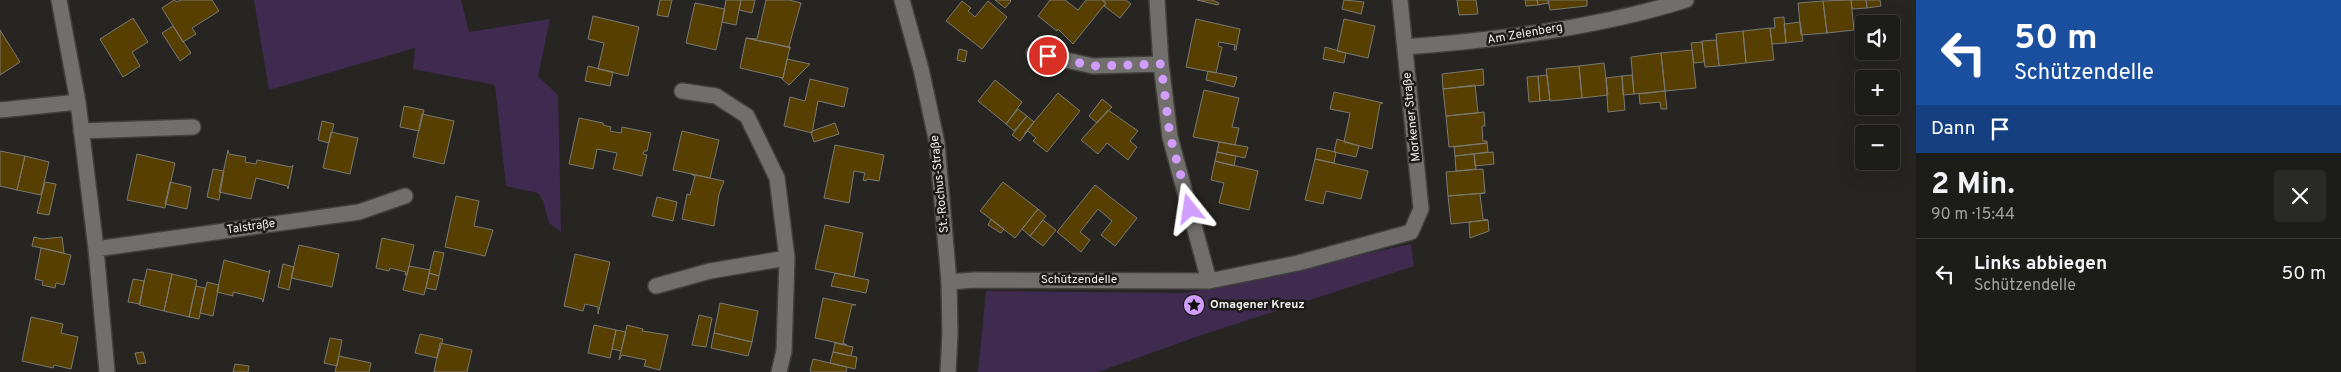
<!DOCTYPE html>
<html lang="de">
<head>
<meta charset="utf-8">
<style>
  body { margin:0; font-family:Overpass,sans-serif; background:#292926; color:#f1f3f6; height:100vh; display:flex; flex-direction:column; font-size:19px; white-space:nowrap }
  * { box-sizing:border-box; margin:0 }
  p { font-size:16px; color:#a0a1a2 }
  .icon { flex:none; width:28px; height:28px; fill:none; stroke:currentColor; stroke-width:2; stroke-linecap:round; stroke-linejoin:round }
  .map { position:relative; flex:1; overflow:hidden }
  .drawer { display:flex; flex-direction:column; background:#1c1c19; width:425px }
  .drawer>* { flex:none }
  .guide { background:#1a4fa0; color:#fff; overflow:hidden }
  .tools { position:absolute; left:1855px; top:15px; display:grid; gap:10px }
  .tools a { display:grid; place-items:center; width:45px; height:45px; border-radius:5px; background:#1c1c19; box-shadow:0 5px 20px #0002,0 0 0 1px #3a3a38; font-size:25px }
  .pin { position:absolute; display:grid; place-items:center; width:42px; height:42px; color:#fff; margin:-21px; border:2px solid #fff; border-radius:50%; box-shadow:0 1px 5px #0007 }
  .me { position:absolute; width:55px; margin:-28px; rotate:345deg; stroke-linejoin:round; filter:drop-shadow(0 0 4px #0008) }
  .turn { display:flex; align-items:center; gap:18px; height:105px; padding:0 15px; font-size:22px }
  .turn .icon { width:65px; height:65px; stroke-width:2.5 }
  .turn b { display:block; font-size:35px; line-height:42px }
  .then { display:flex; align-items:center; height:48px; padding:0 15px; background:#0003; gap:10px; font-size:19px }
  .round { display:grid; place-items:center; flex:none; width:52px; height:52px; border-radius:5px; background:#292926 }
  .headline { display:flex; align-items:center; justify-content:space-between; height:85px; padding:0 15px }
  h1 { font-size:30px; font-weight:700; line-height:38px }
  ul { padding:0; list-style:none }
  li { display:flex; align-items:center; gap:15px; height:70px; padding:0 15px; border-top:1px solid #3a3a38 }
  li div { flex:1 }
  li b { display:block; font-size:19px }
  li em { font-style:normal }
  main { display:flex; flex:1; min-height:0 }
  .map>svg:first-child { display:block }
</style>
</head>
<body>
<main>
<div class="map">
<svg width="1916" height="372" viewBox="0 0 1916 372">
  <rect width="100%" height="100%" fill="#262521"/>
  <!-- green -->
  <path fill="#3f2b50" d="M254 0H461L469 32 550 19 538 76 558 95 561 232 549 223 543 201 538 193 506 186 495 85 413 69 415 48 269 90Z
    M1411 244 1414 266 1196 337 1098 372H978L986 291 1186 293Z"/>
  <!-- building -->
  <path fill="#563f00" stroke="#7b7974" d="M174 0 177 2 181 0H212L219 11 192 28 196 34 183 42 162 8Z
    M660 0H672L668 17 657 15Z
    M726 0H741L736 25 722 22Z
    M741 0H755L752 13 739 10Z
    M766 0H789L801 3 789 46 791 48 746 38 757 39Z
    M995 0H1010L1011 1 1005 8Z
    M1050 0H1065L1078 10 1086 0H1102L1106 3 1073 44 1058 29 1057 31 1038 16Z
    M1102 0H1126L1131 4 1120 18 1104 6 1106 3Z
    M1197 0H1212L1219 3 1218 5Z
    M1344 0 1364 2 1361 14 1342 9Z
    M1457 0H1476L1478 14 1459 15Z
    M1525 0H1537L1538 5 1526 6Z
    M1537 0H1548L1549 3 1538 5Z
    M1548 0H1587V6L1550 10Z
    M1851 0H1866L1867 8 1852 9Z
    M1851 0 1854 30 1827 33 1823 1Z
    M1866 0H1880L1881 6 1867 8Z
    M962 1 971 8 968 11 975 17 988 1 1007 17 982 49 946 21Z
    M1823 1 1827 33 1801 35 1798 3Z
    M695 3 725 9 716 50 686 43Z
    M593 16 639 27 628 76 598 69 604 43 588 39Z
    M1784 17 1786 43 1772 44 1770 28H1775L1774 18Z
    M133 18 148 42 132 52 140 66 123 77 100 39Z
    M1196 19 1240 29 1236 50H1234L1235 45 1219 42 1218 46 1222 47 1216 73 1186 67Z
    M1344 19 1375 26 1368 58 1337 51Z
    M1800 22 1803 41 1786 43 1784 24Z
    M173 26 191 53 180 61 162 33Z
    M1770 28 1774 60 1746 63 1743 31Z
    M0 30 20 62 0 75Z
    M1743 31 1746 63 1719 66 1716 34Z
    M746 38 790 47 783 78 740 68Z
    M1716 40 1719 66 1705 67 1702 41Z
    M1702 42 1704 62 1694 63 1691 43Z
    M1325 47 1346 53 1344 63 1323 59Z
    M959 49 967 51 965 62 957 60Z
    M1692 50 1696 88 1665 91 1661 53Z
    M1661 53 1665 91 1634 94 1631 57Z
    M787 59 810 64 789 85 781 78H783Z
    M1604 63 1608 95 1582 98 1579 66Z
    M588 66 613 72 610 86 585 81Z
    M1579 66 1582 98 1550 101 1546 69Z
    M1483 69 1484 85 1443 89 1442 74Z
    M1208 71 1237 77 1234 87 1206 80Z
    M1547 75 1550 100 1540 101 1538 76Z
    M1632 75 1634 94 1623 95 1622 76Z
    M1538 76 1540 101 1529 102 1527 77Z
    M1622 76 1625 110 1608 112 1606 78Z
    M810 79 848 88 844 107 818 101 812 133 784 126 790 97 805 101Z
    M995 80 1022 102 1006 124 978 101Z
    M1475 85 1478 113 1446 116 1443 89Z
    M1204 90 1239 98 1232 127 1239 128 1235 145 1193 137Z
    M1665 91 1667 109H1661L1660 102 1640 104 1639 94Z
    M1334 92 1383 103 1380 104 1372 149 1344 142 1350 113 1330 109Z
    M1058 93 1080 111 1047 152 1033 141 1036 138 1028 131 1024 134Z
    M1102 99 1112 107 1097 123 1089 116Z
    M404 106 424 110 419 131 400 127Z
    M1018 109 1027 116 1014 131 1006 124Z
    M1108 110 1138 131 1130 141 1137 147 1128 160 1107 143 1098 154 1081 140Z
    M1484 112 1485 126H1482L1483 141H1487V143L1449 147 1446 116Z
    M422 114 454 121 444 164 413 157Z
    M1027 116 1034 122 1020 141 1012 135Z
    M579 118 603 123V125L611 127 610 131 621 133 622 127 651 133 647 151H644L643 154 647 155 642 176 613 169 617 153 597 149 593 169 569 164Z
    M322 121 334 124 329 143 318 140Z
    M835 123 839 134 814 142 811 133 812 131Z
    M682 131 719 140 710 178 673 170Z
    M331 132 358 138 350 174 323 168Z
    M1337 139 1359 146 1356 157 1334 152Z
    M1219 142 1248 147 1245 158 1217 152Z
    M1487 143 1488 152 1455 156 1454 147Z
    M835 145 884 155 879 181 867 179 866 181 863 180 865 173 854 171 849 203 824 198Z
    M1317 148 1336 152 1334 163 1315 159Z
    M228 150 229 154 246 157 245 162 256 164 257 160 291 167 293 165 288 189 287 186 256 178 251 199 219 192Z
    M0 151 25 156 17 190 0 186Z
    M1217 152 1236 156 1234 166 1215 161Z
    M1493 152 1494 164 1475 166 1474 154Z
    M137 154 175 163 165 208 127 200Z
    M1474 154 1476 169 1456 171 1455 156Z
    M25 156 49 162 41 195 17 190Z
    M1315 159 1368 171 1361 199 1326 191 1323 204 1305 200Z
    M1215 161 1258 171 1249 210 1219 203 1224 183 1211 180Z
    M213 169 224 171 219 200 207 197Z
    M1483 169 1485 193 1448 196 1446 172Z
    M691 174 724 181 719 194 714 226 682 219 687 194 690 195 695 176Z
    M45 182 56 184 49 215 37 213Z
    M170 182 191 187 187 209 165 204Z
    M1003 182 1038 209 1015 238 980 211Z
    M1095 185 1137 218 1115 246 1101 235 1112 221 1098 209 1080 232 1090 240 1081 252 1057 232Z
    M1485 193 1480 194 1483 219 1488 220 1451 224 1448 196Z
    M456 196 479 201 474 226 493 230 485 256 445 247Z
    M657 197 677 202 673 221 652 216Z
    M1038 209 1046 216 1030 236 1022 229Z
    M991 219 1004 229 1001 233 988 225Z
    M1043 220 1056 230 1043 246 1030 236Z
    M1488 220 1489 231 1470 238 1469 222Z
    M825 225 863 233 854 277 815 269Z
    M34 237 42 239 62 237 64 253 32 246Z
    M382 238 414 245 407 275H405L406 272 390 268 389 271 376 268Z
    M299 245 339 254 332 287 291 278Z
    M41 248 71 255 64 285 56 283 55 288 42 285 43 281 35 279Z
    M434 251 444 253 439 276 429 273Z
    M575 254 610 262 598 314V307L585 304 583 311 564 306Z
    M224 260 269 272 270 270 263 302 262 299 233 292V296L217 292Z
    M283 264 294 267 289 290 278 287Z
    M409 266 430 270 424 295 403 290Z
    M147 269 172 274 164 311 139 305Z
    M429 273 439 276 436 290 426 288Z
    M835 273 869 280 866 293 831 286Z
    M172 274 197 280 189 317 164 311Z
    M133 279 144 281 140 304 128 302Z
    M207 282 219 285 213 316 200 313Z
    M196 286 205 288 199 319 189 317Z
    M823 298 856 305H852L843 343 847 345 815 338Z
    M720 303 758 311 752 342 714 333Z
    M699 315 712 318 706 347 692 345Z
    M31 317 63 324 61 333 78 337 71 369 54 365 53 368 22 361Z
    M594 325 616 330 610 358 588 353Z
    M627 325 643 329 642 331 668 335 660 370 644 366 646 360 622 355 619 360Z
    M616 330 626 332 621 351 612 349Z
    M714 333 752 342 748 356 711 348Z
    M420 334 443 339 437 358 415 353Z
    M330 338 342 340 337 366 324 363Z
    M440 343 472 350 467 372H434Z
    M835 343 853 347 851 356 833 352Z
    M143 352 146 363 138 364 135 353Z
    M833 352 857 357 855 369 830 363Z
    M339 356 371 363 369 372H335Z
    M813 359 847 367 846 372H812L810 371Z
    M235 364 249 366 248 372H233Z"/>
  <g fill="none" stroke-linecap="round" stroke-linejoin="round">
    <!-- minor casing -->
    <g stroke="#41403c" stroke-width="18">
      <path id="minor" d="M59 0 78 102 96 249 107 372
        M902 0 921 69 937 143 949 282 950 334 948 372
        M1157 0 1161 64 1170 137 1209 281
        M1405 47C1498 40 1596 28 1686 0
        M1034 53 1093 66 1161 64
        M682 91 716 96 747 116 777 178 787 258 784 351 779 372
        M0 110 78 102
        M81 131 193 127
        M96 249 359 212 405 196
        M949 282 975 280 1209 281 1298 263 1411 232 1421 209 1400 0
        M656 286 710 271 787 258"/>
    </g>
    <!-- minor -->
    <use href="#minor" stroke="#716f6b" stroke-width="15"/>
  </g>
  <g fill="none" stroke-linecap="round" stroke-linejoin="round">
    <!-- route -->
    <path stroke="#d19dfe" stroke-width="9" stroke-dasharray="0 16.2" d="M1048 56 1093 66 1161 64 1170 136 1190 209"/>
  </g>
  <!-- icons -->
  <defs>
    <g id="sight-disc" transform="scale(1.125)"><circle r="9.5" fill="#d19dfe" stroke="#1d1b17"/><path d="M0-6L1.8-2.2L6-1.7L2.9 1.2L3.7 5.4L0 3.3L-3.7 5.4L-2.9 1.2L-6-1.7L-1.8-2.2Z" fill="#111"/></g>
  </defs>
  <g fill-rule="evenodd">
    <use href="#sight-disc" x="1194" y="305"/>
  </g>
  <g text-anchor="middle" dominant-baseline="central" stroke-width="5" stroke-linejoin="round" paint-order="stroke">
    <!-- street labels -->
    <g font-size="12" fill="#f1efed" stroke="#1d1b17">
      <text transform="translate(1525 34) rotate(-10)">Am Zelenberg</text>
      <text transform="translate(1412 117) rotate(-96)">Morkener Straße</text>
      <text transform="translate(940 184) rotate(-96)">St.-Rochus-Straße</text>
      <text transform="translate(251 227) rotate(-8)">Talstraße</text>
      <text x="1079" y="280">Schützendelle</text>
    </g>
    <!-- poi labels -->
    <g font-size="12" font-weight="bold" fill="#f1efed" stroke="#1d1b17" text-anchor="start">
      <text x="1210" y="305">Omagener Kreuz</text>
    </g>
  </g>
</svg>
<div class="tools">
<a><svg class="icon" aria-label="sound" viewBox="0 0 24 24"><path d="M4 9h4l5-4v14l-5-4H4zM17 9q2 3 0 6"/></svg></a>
<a>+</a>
<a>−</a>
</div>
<div class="pin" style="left:1048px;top:56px;background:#d93025"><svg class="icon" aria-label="arrive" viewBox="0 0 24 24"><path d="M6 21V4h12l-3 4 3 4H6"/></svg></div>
<svg class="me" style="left:1190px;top:209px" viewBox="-20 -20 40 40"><path d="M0-17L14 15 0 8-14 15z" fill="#d19dfe" stroke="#fff" stroke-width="4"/></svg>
</div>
<section class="drawer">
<div class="guide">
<div class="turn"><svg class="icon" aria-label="left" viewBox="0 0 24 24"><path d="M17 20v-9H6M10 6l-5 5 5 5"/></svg><div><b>50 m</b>Schützendelle</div></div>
<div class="then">Dann<svg class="icon" aria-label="arrive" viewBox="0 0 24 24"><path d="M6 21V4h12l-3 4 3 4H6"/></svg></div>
</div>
<div class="headline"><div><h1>2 Min.</h1><p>90 m · 15:44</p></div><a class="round"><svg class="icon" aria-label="close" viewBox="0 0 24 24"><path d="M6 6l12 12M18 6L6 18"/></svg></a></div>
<ul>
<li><svg class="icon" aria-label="left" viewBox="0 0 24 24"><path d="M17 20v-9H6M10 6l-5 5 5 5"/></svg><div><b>Links abbiegen</b><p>Schützendelle</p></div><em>50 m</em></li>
</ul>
</section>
</main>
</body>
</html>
